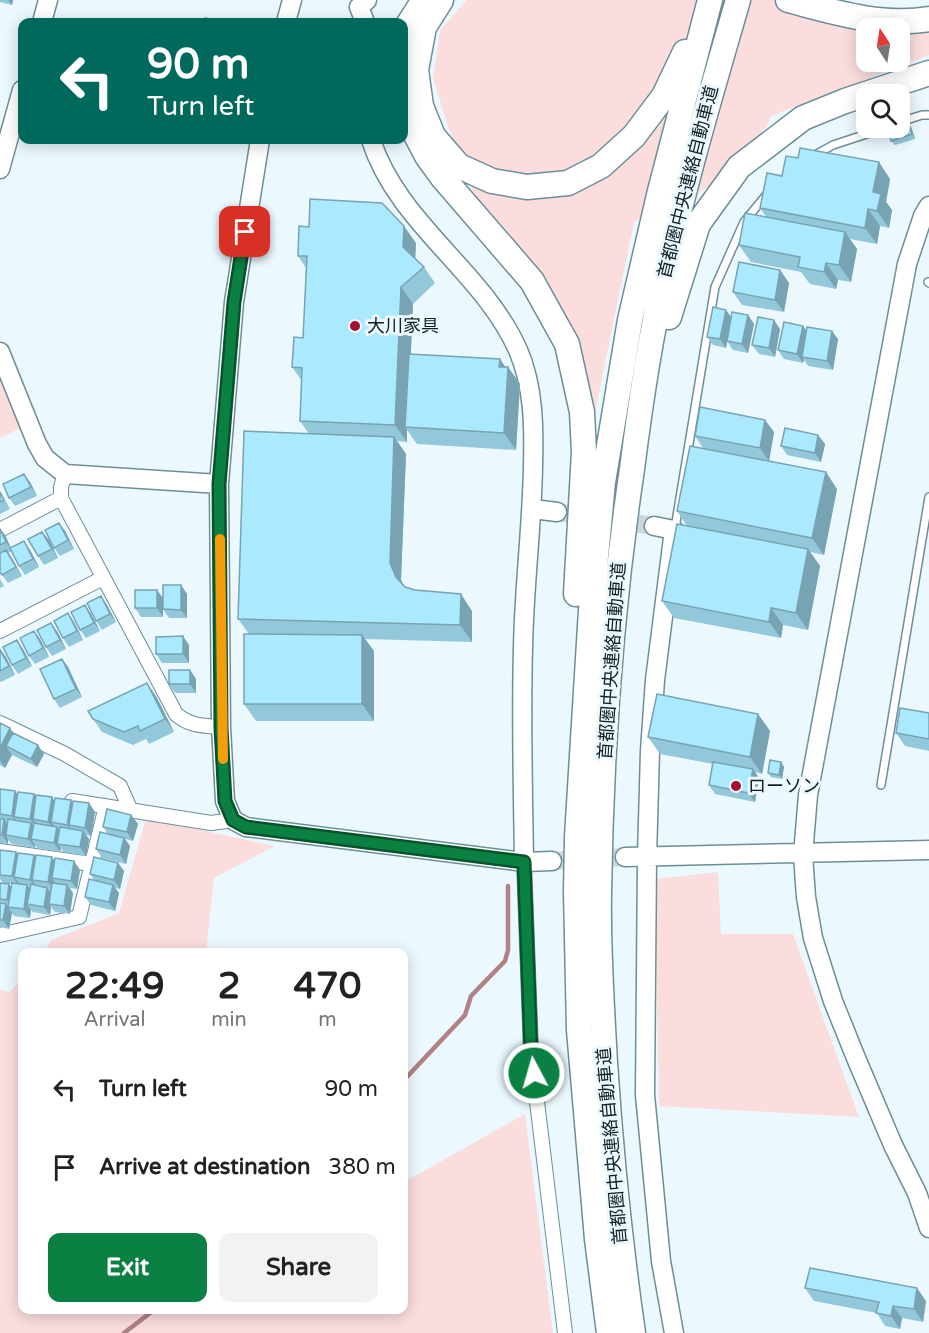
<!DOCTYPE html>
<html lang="en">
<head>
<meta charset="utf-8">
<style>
  body { margin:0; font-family:"Varela Round","Noto Sans JP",sans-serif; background:#f2f2f2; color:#222; height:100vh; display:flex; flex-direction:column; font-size:22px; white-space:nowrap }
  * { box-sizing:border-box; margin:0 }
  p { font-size:20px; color:#767676 }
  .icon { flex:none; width:33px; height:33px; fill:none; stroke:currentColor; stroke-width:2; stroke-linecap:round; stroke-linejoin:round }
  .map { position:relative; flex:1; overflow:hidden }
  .details { position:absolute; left:18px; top:948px; width:390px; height:366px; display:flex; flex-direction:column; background:#fff; border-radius:12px; box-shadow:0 3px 15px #0003 }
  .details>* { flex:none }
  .top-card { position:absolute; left:18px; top:18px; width:390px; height:126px; border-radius:12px; box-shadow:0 3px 15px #0003; background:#00695c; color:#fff; overflow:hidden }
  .needle { width:39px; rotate:348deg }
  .tools { position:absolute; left:856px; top:18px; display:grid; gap:12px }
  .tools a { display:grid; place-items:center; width:54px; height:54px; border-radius:12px; background:#fff; box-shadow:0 3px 15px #0003; font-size:30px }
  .pin { position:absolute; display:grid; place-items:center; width:51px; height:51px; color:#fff; margin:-26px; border-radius:12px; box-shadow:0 3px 9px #0006 }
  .me { position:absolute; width:66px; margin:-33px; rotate:354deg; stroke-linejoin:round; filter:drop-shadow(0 0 4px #0008) }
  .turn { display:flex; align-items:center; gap:21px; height:126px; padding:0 30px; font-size:27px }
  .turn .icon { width:78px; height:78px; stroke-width:2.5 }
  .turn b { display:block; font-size:42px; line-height:51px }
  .eta { display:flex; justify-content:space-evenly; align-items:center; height:102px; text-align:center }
  .eta b { font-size:36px; font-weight:700; line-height:42px }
  .cta { display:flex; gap:12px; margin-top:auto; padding:12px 30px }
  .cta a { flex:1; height:69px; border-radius:12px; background:#0b8043; color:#fff; font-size:24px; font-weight:700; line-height:69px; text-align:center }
  .cta a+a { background:#f2f2f2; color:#222 }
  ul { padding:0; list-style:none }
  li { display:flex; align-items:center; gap:18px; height:78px; padding:0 30px }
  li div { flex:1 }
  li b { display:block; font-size:22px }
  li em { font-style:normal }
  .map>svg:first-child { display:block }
</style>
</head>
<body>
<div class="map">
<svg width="929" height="1333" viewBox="0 0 929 1333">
  <rect width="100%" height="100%" fill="#ebf9fe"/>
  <!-- green -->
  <path fill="#fbddde" d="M467 0H806L867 29V62H900V30L929 27V55L771 116 767 126 711 186 634 222 595 412 575 334 547 282 476 199 447 124 433 78 440 30Z
    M0 368 21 428 0 438Z
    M146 818 275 846 214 878 206 952H44L51 940 119 913Z
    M718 872 721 934H793L859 1117 659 1106 655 879Z
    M22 980V1310H404V1182L525 1114 553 1333H0V990L9 992Z"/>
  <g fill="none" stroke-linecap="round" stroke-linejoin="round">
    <!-- stream -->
    <path stroke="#b08185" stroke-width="4.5" d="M404 1080 465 1015 471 996 505 961 508 950V886
      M124 1333 154 1310"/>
    <!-- secondary-tunnel -->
    <path stroke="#cad8dd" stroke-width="18" stroke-dasharray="18 9" stroke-linecap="butt" d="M557 512 654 526
      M552 861 625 857"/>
    <!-- lane casing -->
    <g stroke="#6d8e99" stroke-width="10">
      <path id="lane" d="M900 122 922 115H929
        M815 155 833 145 885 128
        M928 282 929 283
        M675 528 715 287 744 222 767 194
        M881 785 929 497"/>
    </g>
    <!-- street casing -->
    <g stroke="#6d8e99" stroke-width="16">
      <path id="street" d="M65 474 61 487V498L176 714C189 726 204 726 221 727
        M0 530 61 498
        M0 631 103 578
        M0 723 65 754 120 786 131 811
        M72 801 211 823 233 820
        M0 851 91 864
        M524 862 531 1052 565 1333
        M0 935 79 917 106 806"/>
    </g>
    <!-- secondary casing -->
    <g stroke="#6d8e99" stroke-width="21">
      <path id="secondary" d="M42 22 48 0
        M286 22 292 0
        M365 22 359 7 367 0
        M260 140 234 302 219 484 221 727 225 801 233 820 246 827 524 862 552 861
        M371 140C398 224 483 271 518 350 534 387 534 427 533 466 532 527 524 587 523 648 521 719 523 791 524 862
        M0 169 22 90
        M929 206 923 216 907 264 808 795 803 855 806 897 813 938 833 1001 856 1058 893 1145 917 1193 929 1228
        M0 352 37 444 45 458 65 474 219 484
        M533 509 557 512
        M654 526 674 530 655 680 650 751 647 857 645 1095 661 1261 674 1333
        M625 857 929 850"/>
    </g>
    <!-- highway casing -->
    <g stroke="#6d8e99" stroke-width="27">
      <path id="highway" d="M441 0 424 27 416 70 421 106 433 136 459 166 492 181 527 187 568 183 601 166 634 136 664 96 685 52
        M788 0C834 12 881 27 929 19
        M404 48 406 28 424 0
        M404 92 408 120 427 156 443 178 532 281 567 344 582 412 584 452 576 594
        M669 317 698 224 739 167 803 118 845 101 929 73
        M609 1333 597 1239 579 1030 576 892 577 837 591 610 603 482 630 320 660 191 710 0
        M633 1333C620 1243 611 1154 605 1063 602 1007 598 950 599 894 601 752 611 610 632 469 640 406 649 343 663 282 683 186 711 94 738 0"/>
    </g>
    <!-- lane -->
    <use href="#lane" stroke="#fff" stroke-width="7"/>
    <!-- street -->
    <use href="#street" stroke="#fff" stroke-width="14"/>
    <!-- secondary -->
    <use href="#secondary" stroke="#fff" stroke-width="18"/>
    <!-- highway -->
    <use href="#highway" stroke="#fff" stroke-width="24"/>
  </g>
  <!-- wall -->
  <path fill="#93c8da" d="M0 0H13L12 5 0 2Z
    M911 127 915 139 895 145 891 141Z
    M782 176 890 179 886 202 892 210 889 228 880 226 877 244 850 239 857 249 851 282 838 280 836 289 810 284 801 272 751 262 739 245 766 217 760 208Z
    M416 243 415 258 424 267 435 283 413 304 411 354 500 359 505 367H508L520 384 516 450 417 444 407 430V442L397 441 406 454 401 580 405 587 472 611V642L365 639 374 651V721H256L244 704 249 634 238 619 309 434 300 421 302 381 292 367 303 338 306 268 298 256Z
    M780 270 789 283 784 312 742 305 733 292Z
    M748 315 754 324 748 353 733 350 727 341 726 348 713 345 707 337 731 318Z
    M803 326 807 331 838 339 833 370 808 366 804 360 803 363 784 359 778 350Z
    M780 329 775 357 759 354 752 345Z
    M765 420 774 432 769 461 837 489 824 555 810 552 820 566 808 630 783 625 781 638 674 618 662 601 687 526 677 511 703 448 695 436Z
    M818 435 825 444 821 462 787 455 781 446Z
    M30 482 37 496 15 506 9 498Z
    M0 491 10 509 0 514Z
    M59 523 65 531 74 549 60 556 54 548Z
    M0 528 5 535 11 548 24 541 30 550 39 567 25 575 19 566 12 551 8 553 22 576 8 583 0 572Z
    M42 532 49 540 58 558 44 565 38 556Z
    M0 579 4 586 0 588Z
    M181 585 187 594V618H169L163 609Z
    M101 596 107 605 116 622 102 630 96 621Z
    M163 598V617H141L135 608Z
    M85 605 91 614 100 631 86 638 80 630Z
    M68 613 74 622 83 640 69 647 63 638Z
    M34 631 40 639 49 657 35 664 29 656Z
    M57 631 66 649 52 656 46 647Z
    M189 645V663H162L156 654Z
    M0 649 6 657 15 675 1 682 0 681Z
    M23 649 32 666 18 674 12 665Z
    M62 659 68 667 82 697 60 708 54 699Z
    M190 670 196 679V693H175L169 684Z
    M156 696 174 732 149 744 146 739 133 745 102 732 93 719Z
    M929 713V751L905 746 896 733Z
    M758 714 770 731 762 774 755 772 759 778 755 802 715 794 709 785 713 764 660 754 648 737Z
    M0 723 44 754 37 767 12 755 5 768 0 765Z
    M781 762 784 767 782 779 771 777 768 773Z
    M0 789 15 791 18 795 34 794 36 798 55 801 89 803 95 812 91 836 86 835 89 839 86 856 63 852 61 848 60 852 37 848 35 845V848L12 844 8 840V844L0 843Z
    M131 815 138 824 133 841 125 839 130 846 126 864 102 858 96 849 108 834 103 827Z
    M0 850 18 854 54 861H74L80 870 77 889 70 888 73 893 70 914 55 912 51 907 50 915 33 912 31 910 30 918 14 916 8 908 12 913 9 929 0 927V883L9 884 11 887 12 884 3 883 0 879Z
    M118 863 124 871 120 889 115 888 119 893 115 911 91 905 85 897 94 880 90 874Z
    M805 1288 926 1301 923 1322 902 1318 900 1329 885 1326 877 1313 814 1301Z"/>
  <!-- shaded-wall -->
  <path fill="#78a3b2" d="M8 0H13L12 5Z
    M908 122 911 127 915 139 912 134Z
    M879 162 890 179 886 202 892 210 889 228 877 211 873 192Z
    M868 209 880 226 877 244 865 228Z
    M404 226 416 243 415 264 403 247Z
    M845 232 857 249 851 282 839 265Z
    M826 263 838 280 836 289 824 272Z
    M780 270 789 283 784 312 775 300Z
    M401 287 413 304 407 427H405L407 430V442L395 425Z
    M726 310 732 318 726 348 720 339Z
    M748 315 754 324 748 353 742 344Z
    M774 320 780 329 775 357 769 348Z
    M803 326 809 335 802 357 804 360 803 363 797 354Z
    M832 331 838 339 833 370 827 361Z
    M500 359 508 371V367L520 384 516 450 504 433 499 367Z
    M765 420 774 432 769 461 760 448Z
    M818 435 825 444 821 462 815 453Z
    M394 437 406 454 401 580 408 594 396 577 390 563Z
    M826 472 837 489 824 555 812 538Z
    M24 474 30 482 37 496 31 487Z
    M59 523 65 531 74 549 68 540Z
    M0 528 5 535 12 551 6 542Z
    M42 532 49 540 58 558 52 549Z
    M24 541 30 550 39 567 33 559Z
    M808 549 820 566 808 630 796 613Z
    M6 550 12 558 22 576 16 567Z
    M181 585 187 594V618L181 610Z
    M157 590 163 598V617L157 608Z
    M461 594 472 611V642L460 625Z
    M101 596 107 605 116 622 110 614Z
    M85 605 91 614 100 631 94 623Z
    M771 608 783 625 781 638 769 622Z
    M68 613 74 622 83 640 77 631Z
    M51 623 57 631 66 649 60 640Z
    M34 631 40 639 49 657 43 648Z
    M362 635 374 651V721L362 704Z
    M183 636 189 645V663L183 654Z
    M17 640 23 649 32 666 26 658Z
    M0 649 6 657 15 675 9 666Z
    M62 659 68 667 82 697 76 689Z
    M190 670 196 679V693L190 684Z
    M147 683 156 696 174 732 165 719Z
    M758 714 770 731 762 774 750 757Z
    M10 728 19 741 6 746 12 755 5 768 0 760V748Z
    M38 745 44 754 37 767 31 759Z
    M781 762 784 767 782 779 779 775Z
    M753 769 759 778 755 802 748 793Z
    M15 791 21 800 14 817 18 822V824L12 816Z
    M34 794 40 803 33 819 37 825 36 827 30 819Z
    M52 797 58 806 51 822 55 827 54 830 48 822Z
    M71 800 77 809 69 825 73 831V833L67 825Z
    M89 803 95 812 91 836 85 828Z
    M131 815 138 824 133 841 127 832Z
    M4 819 10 828 6 835 8 840V844L2 835Z
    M31 823 37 831 31 839 35 845V848L28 839Z
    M57 827 63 835 57 844 61 848 60 852 54 843Z
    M83 831 89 839 86 856 80 847Z
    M124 838 130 846 126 864 120 855Z
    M16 852 22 861 14 877 19 883 18 885 12 876Z
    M34 855 40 864 32 880 36 885V888L30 880Z
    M52 857 58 866 52 878 55 883 54 890 48 882Z
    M74 861 80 870 77 889 71 881Z
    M118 863 124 871 120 889 114 880Z
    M9 884 15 893 13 909 7 900Z
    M27 885 33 894 27 904 31 910 30 918 24 909Z
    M67 885 73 893 70 914 64 906Z
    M113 885 119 893 115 911 109 902Z
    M47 888 53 896 49 904 51 907 50 915 44 907Z
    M6 904 12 913 9 929 3 920Z
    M917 1288 926 1301 923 1322 914 1309Z
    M893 1306 902 1318 900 1329 891 1316Z"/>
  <!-- building -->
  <path fill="#abe9fe" stroke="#78a3b2" stroke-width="1.5" d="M205 18 224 22H204Z
    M908 122 912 134 891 141 888 129 892 128H900V125Z
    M800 148 879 162 873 192 881 194 877 211 868 209 865 228 760 208 767 173 782 176 786 156 798 158Z
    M310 199 382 203 404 226 403 247 424 267 401 287 395 425 300 421 302 368 292 367 294 337 303 338 307 256H298L299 226 309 227Z
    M745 213 845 232 839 265 826 263 824 272 798 267 800 257 739 245Z
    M739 262 780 270 775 300 733 292Z
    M713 307 726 310 720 339 707 337Z
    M732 312 748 315 742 344 727 341Z
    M758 317 774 320 769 348 752 345Z
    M784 322 803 326 797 354 778 350Z
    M807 327 832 331 827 361 802 357Z
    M409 354 500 359 499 367H508L504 433 405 427Z
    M700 407 765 420 760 448 695 436Z
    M785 428 818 435 815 453 781 446Z
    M244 431 394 437 390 563 396 577 405 587 415 590 461 594 460 625 238 619Z
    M690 446 826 472 812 538 677 511Z
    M24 474 31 487 9 498 3 484Z
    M0 492 4 500 0 502Z
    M59 523 68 540 54 548 45 530Z
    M677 524 808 549 796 613 771 608 769 622 662 601Z
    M0 529 6 542 0 545Z
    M42 532 52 549 38 556 28 539Z
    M24 541 33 559 19 566 10 548Z
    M6 550 16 567 2 575 0 572V553Z
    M163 585H181V610L163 609Z
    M135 590H157V608H135Z
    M101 596 110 614 96 621 87 603Z
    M85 605 94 623 80 630 71 612Z
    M68 613 77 631 63 638 54 621Z
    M51 623 60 640 46 647 37 630Z
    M34 631 43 648 29 656 20 638Z
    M244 634 362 635V704H244Z
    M183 636V654H156V637Z
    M17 640 26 658 12 665 3 647Z
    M0 650 9 666 0 671Z
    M62 659 76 689 54 699 40 669Z
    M169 670H190V684H169Z
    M147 683 165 719 140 731 138 726 124 732 93 719 88 711Z
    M657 694 758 714 750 757 648 737Z
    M900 708 929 713V739L896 733Z
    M0 723 10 728 0 748Z
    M13 733 38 745 31 759 6 746Z
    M770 760 781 762 779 775 768 773Z
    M713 762 753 769 748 793 709 785Z
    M0 789 15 791 12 816 0 814Z
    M18 792 34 794 30 819 14 817Z
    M36 795 52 797 48 822 33 819Z
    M55 798 71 800 67 825 51 822Z
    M73 801 89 803 85 828 69 825Z
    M107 809 131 815 127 832 103 827Z
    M0 819H4L2 835H0Z
    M8 819 31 823 28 839 6 835Z
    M34 823 57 827 54 843 31 839Z
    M60 827 83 831 80 847 57 844Z
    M100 832 124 838 120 855 96 849Z
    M0 850 16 852 12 876 0 875Z
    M18 853 34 855 30 880 14 877Z
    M36 855 52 857 48 882 32 880Z
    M94 857 118 863 114 880 90 874Z
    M55 858 74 861 71 881 52 878Z
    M89 879 113 885 109 902 85 897Z
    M0 883 9 884 7 900 0 899Z
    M12 883 27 885 24 909 8 907Z
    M52 883 67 885 64 906 49 904Z
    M31 884 47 888 44 907 27 904Z
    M0 903 6 904 3 920H0Z
    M810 1268 917 1288 914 1309 893 1306 891 1316 876 1313 879 1302 805 1288Z"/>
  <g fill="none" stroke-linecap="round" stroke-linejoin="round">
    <!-- route casing -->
    <g stroke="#07532c" stroke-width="15">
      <path id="route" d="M245 232 234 302 219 484 221 728 225 801 233 820 246 827 524 862 531 1052 534 1073"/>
    </g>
    <!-- route -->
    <use href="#route" stroke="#0b8043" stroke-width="10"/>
    <!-- slow -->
    <path stroke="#f59e0b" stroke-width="10" d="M220 539 223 759"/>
  </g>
  <!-- markers -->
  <g fill="#a70e36" stroke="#ebf9fe" stroke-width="2">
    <circle cx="355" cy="326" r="6"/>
    <circle cx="736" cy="786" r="6"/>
  </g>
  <g text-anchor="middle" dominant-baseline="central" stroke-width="6" stroke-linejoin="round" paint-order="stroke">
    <!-- street labels -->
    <g font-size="18" fill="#111e22" stroke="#ebf9fe">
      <text transform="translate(688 182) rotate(-76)">首都圏中央連絡自動車道</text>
      <text transform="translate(612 661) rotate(-86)">首都圏中央連絡自動車道</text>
      <text transform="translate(612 1146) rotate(-95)">首都圏中央連絡自動車道</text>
    </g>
    <!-- poi labels -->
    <g font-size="18" fill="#111e22" stroke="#ebf9fe" text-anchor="start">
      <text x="367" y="326">大川家具</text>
      <text x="748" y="786">ローソン</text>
    </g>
  </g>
</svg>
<div class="tools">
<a><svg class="needle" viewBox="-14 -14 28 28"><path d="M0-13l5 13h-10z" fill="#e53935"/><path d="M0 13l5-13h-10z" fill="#767676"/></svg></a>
<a><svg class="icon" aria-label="search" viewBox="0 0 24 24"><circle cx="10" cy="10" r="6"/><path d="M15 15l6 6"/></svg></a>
</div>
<div class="pin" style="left:245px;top:232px;background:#d93025"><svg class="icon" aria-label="arrive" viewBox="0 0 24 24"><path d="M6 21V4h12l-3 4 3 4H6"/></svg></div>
<svg class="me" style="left:534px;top:1073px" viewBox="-20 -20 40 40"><circle r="17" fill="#0b8043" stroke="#fff" stroke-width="3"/><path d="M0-11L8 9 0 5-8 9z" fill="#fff"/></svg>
<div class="top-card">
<div class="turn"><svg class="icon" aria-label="left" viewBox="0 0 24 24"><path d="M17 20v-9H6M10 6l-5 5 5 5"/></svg><div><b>90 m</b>Turn left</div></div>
</div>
<section class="details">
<div class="eta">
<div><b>22:49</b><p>Arrival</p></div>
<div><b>2</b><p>min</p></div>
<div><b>470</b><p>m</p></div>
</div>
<ul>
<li><svg class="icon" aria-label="left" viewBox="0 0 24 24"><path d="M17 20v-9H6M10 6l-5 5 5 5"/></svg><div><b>Turn left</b></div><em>90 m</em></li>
<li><svg class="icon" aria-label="arrive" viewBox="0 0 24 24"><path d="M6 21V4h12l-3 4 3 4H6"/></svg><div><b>Arrive at destination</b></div><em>380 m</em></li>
</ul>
<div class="cta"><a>Exit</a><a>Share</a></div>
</section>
</div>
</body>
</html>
